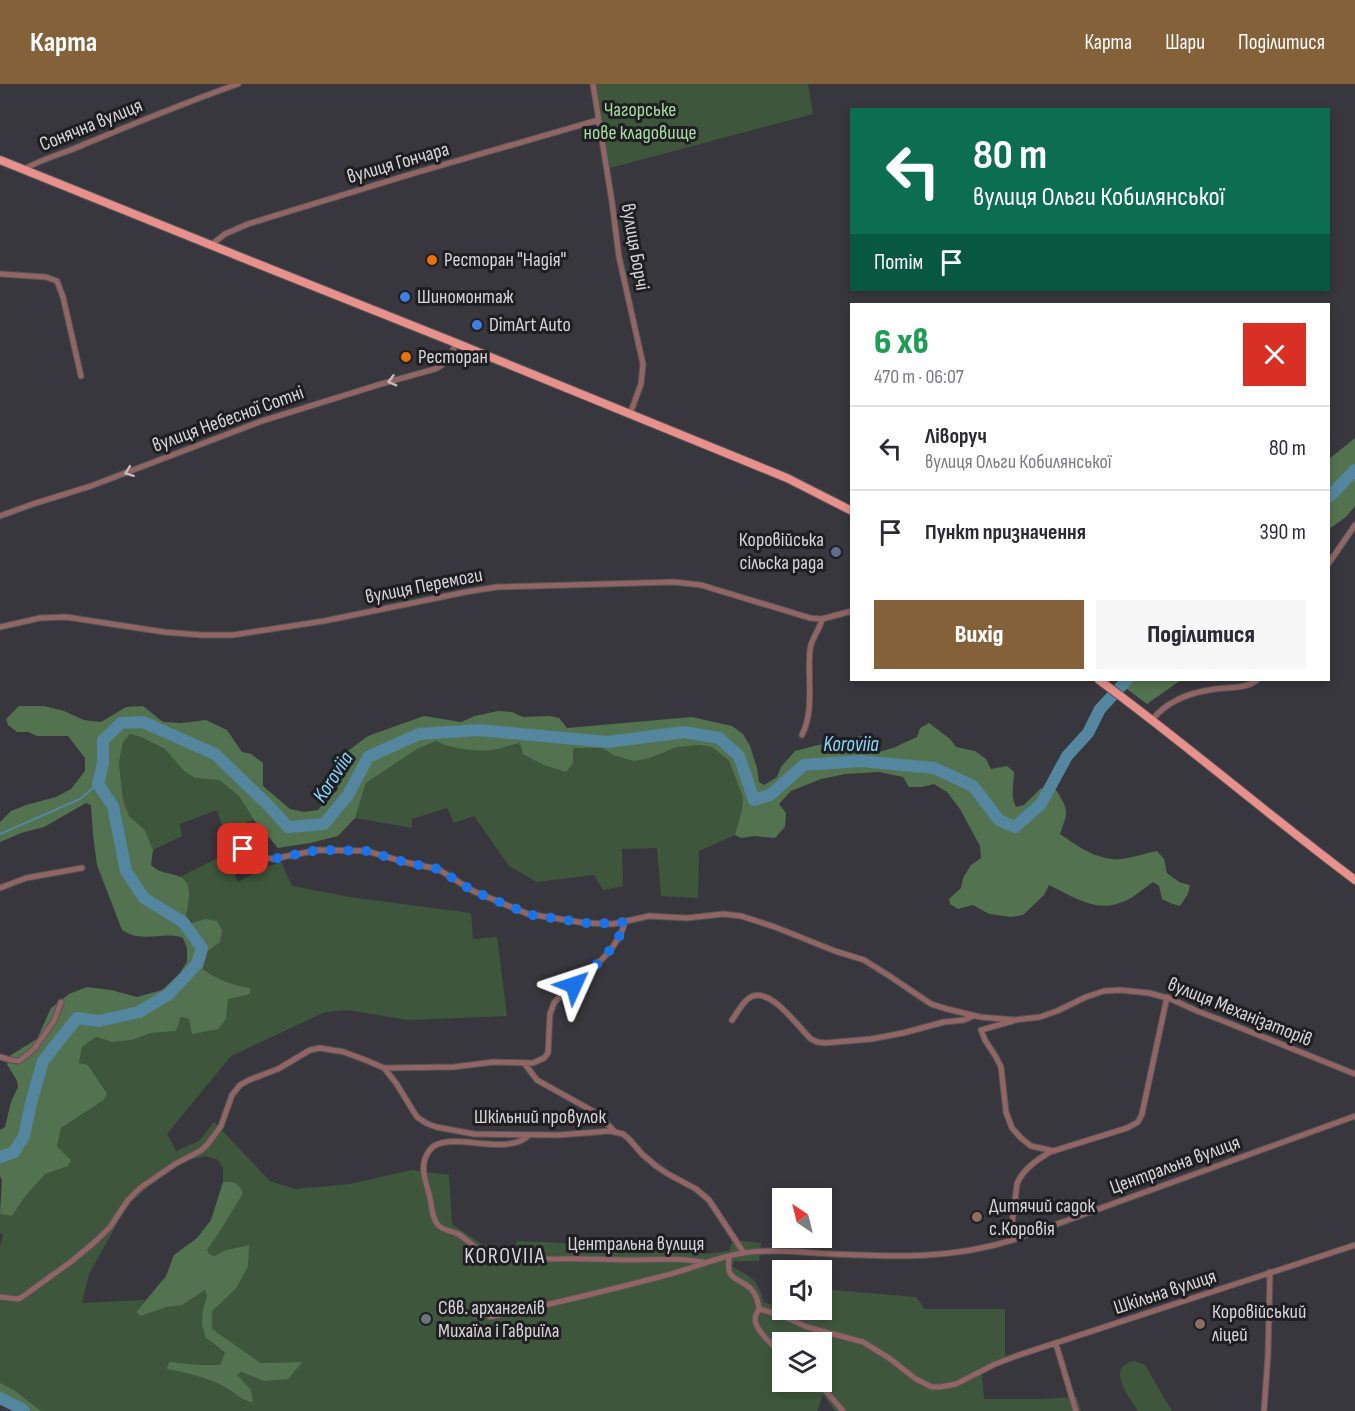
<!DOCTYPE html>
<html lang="uk">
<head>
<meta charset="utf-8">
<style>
  body { margin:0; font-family:"Sofia Sans Condensed",sans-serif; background:#f7f7f7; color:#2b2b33; height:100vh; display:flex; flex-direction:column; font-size:22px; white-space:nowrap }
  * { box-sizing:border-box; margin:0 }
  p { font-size:20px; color:#7c7c81 }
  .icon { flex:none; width:33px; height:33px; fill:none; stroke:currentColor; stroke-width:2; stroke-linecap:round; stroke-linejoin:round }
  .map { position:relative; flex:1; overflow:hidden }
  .details { position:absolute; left:850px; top:219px; width:480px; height:378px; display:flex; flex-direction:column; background:#fff; border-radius:0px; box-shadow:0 3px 9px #0003 }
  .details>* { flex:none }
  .top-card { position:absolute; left:850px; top:24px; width:480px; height:183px; border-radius:0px; box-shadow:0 3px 9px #0003; background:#0b6e4f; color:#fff; overflow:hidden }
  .needle { width:39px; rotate:325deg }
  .controls { position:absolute; left:772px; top:1104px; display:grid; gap:12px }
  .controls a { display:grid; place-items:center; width:60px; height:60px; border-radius:0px; background:#fff; box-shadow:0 3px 9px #0003; font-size:30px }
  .pin { position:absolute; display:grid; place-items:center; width:51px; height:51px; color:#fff; margin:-26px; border-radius:12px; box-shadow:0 3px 9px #0006 }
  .me { position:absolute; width:66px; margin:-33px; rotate:48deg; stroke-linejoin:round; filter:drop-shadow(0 0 4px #0008) }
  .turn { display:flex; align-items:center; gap:21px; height:126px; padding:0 24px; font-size:27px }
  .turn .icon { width:78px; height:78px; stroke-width:2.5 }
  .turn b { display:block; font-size:42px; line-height:51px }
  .then { display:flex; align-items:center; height:57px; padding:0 24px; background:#0003; gap:12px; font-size:22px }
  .round { display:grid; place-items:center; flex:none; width:63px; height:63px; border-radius:0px; background:#f7f7f7 }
  .headline { display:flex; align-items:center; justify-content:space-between; height:102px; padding:0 24px }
  h1 { font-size:36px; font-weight:800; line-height:45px; color:#1e9e55 }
  .primary-button { display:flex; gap:12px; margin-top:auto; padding:12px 24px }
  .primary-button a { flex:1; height:69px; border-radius:0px; background:#85613a; color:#fff; font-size:24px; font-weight:800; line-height:69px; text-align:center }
  .primary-button a+a { background:#f7f7f7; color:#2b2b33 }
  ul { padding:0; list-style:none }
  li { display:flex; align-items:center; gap:18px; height:84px; padding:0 24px; border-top:2px solid #e1e1e2 }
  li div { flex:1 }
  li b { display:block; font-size:22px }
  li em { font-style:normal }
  header { display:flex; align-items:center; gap:36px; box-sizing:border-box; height:84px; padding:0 30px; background:#85613a; color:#fff }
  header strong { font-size:28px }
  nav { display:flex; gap:33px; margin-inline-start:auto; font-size:21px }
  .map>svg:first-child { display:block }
</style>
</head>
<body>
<header>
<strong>Карта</strong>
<nav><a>Карта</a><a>Шари</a><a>Поділитися</a></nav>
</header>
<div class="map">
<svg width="1355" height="1327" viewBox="0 0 1355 1327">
  <rect width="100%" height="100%" fill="#37373d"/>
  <!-- green -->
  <path fill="#3e573c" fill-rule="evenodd" d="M594 0H808L813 30 610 84Z
    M130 650 141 653 165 665 184 687 195 694 219 696 239 712 254 736 224 747 217 726 180 740 182 752 153 766 145 746 129 732 123 716 119 679 123 658Z
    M436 657 492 666 520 659 573 664H602L613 671 650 674 677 663 699 661 712 663 729 677 743 713 742 726 735 751 699 767 698 814 661 812 657 764 622 765 623 802 603 806 594 791 537 798 509 782 474 732 454 739 447 724 412 735V744L355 734 366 699 417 665Z
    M226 770 238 798 264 784 281 778 292 802 350 813 471 829 473 855 497 853 507 932 408 936 348 926 325 928 231 972 167 1050 176 1067 199 1057 214 1038 270 1097 295 1105 350 1100 412 1086 449 1091 452 1140 483 1161 515 1166 517 1157 610 1161 611 1167 652 1169 653 1158 683 1160 684 1166 706 1170 729 1167 733 1156 761 1159 759 1177H734L733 1183C754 1195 756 1194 764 1218L792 1229V1226H822V1205L916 1213 925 1225H1005V1278L982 1288 984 1315H1041L1077 1313 1081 1327H835L823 1311 817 1327H41L14 1306 0 1299V1162L3 1151 0 1149V1130L12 1132 24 1114 45 1090 71 1076 57 1062 61 1044 104 1016 107 1008 88 981 79 980 82 963 96 953 113 958 132 956 151 949 176 947 181 933 189 935H226L228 915 250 904C232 901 218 896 203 885L208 867 220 858 205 835 193 839 186 832C189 814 193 808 180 793ZM206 1072 218 1076 223 1084V1098C234 1098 238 1097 242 1109L219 1149 207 1166 209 1170 214 1172 226 1166 248 1161V1182L236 1205 212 1227V1245L261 1279 301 1278 264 1297 241 1288 236 1291 251 1306 247 1318 229 1306 203 1292 167 1285 197 1281 220 1282 225 1270 206 1254 203 1225 207 1212 205 1206 182 1221 167 1223 141 1232 136 1228 145 1216 82 1219 89 1190 127 1122 156 1096 174 1084 182 1077ZM783 1258H822V1298H783Z
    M1135 1277 1145 1281 1172 1327H1138C1129 1313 1104 1282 1135 1277Z"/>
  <!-- forest -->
  <path fill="#537350" d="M1355 354V422L1346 433 1329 445V375Z
    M1115 596H1181L1147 620Z
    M19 622H44L64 627 84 636 101 638 126 623 143 622 163 638 181 639 206 636 227 646 242 668 251 670 263 679V702L290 725 304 728 318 726 327 715 338 706 336 684V676L368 652 424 632 461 638 475 632 498 627 512 628 523 633 550 632 559 634 567 644 692 633 732 642 743 650 750 662 757 684 759 698 764 701 777 693 781 683 795 667 818 661 842 657 861 652 871 659 879 668 893 664 917 653 920 644 929 639 950 655 956 663 975 667 986 675 991 685 1007 682 1014 688C1014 701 1010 712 1016 723L1024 721 1041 704 1056 706C1069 726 1068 728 1060 750 1077 762 1098 777 1120 775 1133 774 1145 769 1157 767L1164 775 1167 789 1179 798 1190 801 1188 810 1180 822 1170 819 1162 815 1159 802 1153 798C1144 804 1135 813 1125 817 1097 830 1074 813 1049 801L1044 811 1023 831 1011 833 989 830 973 821 958 825 950 820 949 815 961 804 963 794 971 781 981 774 980 762 960 725 947 708 934 700 922 703H909L903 693 879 688 845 690 821 695 791 707 779 720 786 729 785 743 775 754 755 752 741 754 735 751 742 726 743 713 729 677 712 663 699 661 677 663 650 674 634 677 613 671 602 664H573V679L566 688 544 681 523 670 520 659C510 661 501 665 492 666 477 668 449 664 436 657L417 665 366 699 355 734 338 752 310 759 278 764 254 736 239 712 219 696 195 694 184 687 165 665 141 653 130 650 123 658 119 679 123 716 129 732 145 746 153 766 151 781C163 791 165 787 178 792 195 798 188 819 186 832L192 839 205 835 217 837 222 847 220 858 208 867 203 885C218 896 232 901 250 904V910L228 915 226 935 218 945 192 950 189 935 181 933 176 947 151 949 132 956 112 958 96 953 82 963 79 979 88 981 107 1009 104 1016 61 1044 57 1062 71 1076 68 1082 45 1090 24 1114 12 1132 0 1130 2 1096 0 1092V1046L5 1043 11 1018 18 1003 17 997 7 980 11 971 37 955 51 924 69 910 87 903 111 906 137 913 162 906 180 889 187 878V864L183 854C168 848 152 855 136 852 131 851 126 848 122 846L97 781 93 751 91 721 86 719 44 743 21 749 0 758V738L11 727 26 721 56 713 71 705 85 687V674L68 652H37L28 648H17L8 641 6 635Z
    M223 1098C234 1098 238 1097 243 1109L219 1149 207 1166 209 1170 214 1172 226 1166 249 1161 248 1182 236 1205 212 1227V1245L261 1279 302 1278 288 1295 264 1297 241 1288 237 1291 251 1306 253 1318C244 1318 239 1312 231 1307 209 1293 192 1290 167 1285L169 1278 197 1281H220L225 1269 206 1254 202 1240 203 1225 207 1212 205 1206 182 1221 167 1223 141 1232 136 1228 166 1192 174 1171 197 1154 211 1136Z
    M0 1299 14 1306 41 1327H15L5 1321H0Z"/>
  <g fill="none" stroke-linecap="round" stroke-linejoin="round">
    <!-- stream -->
    <path stroke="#54869f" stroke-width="2" d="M0 750 80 715 98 700"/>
    <!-- river -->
    <path stroke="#54869f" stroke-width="12" d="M1329 413 1355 386
      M0 1073 14 1068 24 1052 31 1019 43 977 77 934 99 937 139 928 169 910 197 880 202 864 183 838 144 814 126 787 113 722 98 700 103 679V656L121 639 143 638 215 670 269 722 288 743 324 740 348 711 368 673 419 650 479 646 608 658 684 648 719 654 739 672 754 716 770 711 804 681 861 677 934 684 973 702 999 736 1015 743 1041 720 1067 672 1088 649 1100 625 1127 596
      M0 1314 22 1325 24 1327"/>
    <!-- minor casing -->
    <g stroke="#545459" stroke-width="7">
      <path id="minor" d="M593 0 612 118 619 173 643 280 641 300 630 330
        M25 85C43 74 66 69 85 60 136 39 186 18 238 0
        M211 161 225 150 248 140 408 91 598 36
        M0 190 46 193 57 197 63 213 81 292
        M0 432 33 420 91 402 262 337 381 300 435 285C447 280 452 270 456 259
        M1329 479 1355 441
        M0 543 40 534 66 533 164 548 201 551H233L324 537 466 508 497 503 674 498 701 501 810 534 822 535 852 527
        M1152 636C1167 617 1192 608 1215 605 1229 603 1246 605 1257 596
        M802 651C815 625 807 594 810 566 811 554 820 546 822 535
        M243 765 267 774 273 775 318 766 367 767 404 778 438 785 473 807 528 830 585 839 613 840 649 832 687 834 723 830 741 832 775 843 835 867 864 876 888 891 931 920 947 925 980 933 1015 936 1040 933 1057 927 1086 913 1104 907 1120 906 1149 909 1171 915 1197 927 1221 936 1355 990
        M0 804 26 794 82 784
        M732 936C737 929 742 919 749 914 769 900 798 943 811 955L817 958 825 959 871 955 903 949 944 938 964 936 973 932
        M1013 937 981 946 985 956 996 973 1001 983 1006 1028 1012 1044 1021 1054 1031 1062 1054 1067
        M0 973 11 976 19 977 34 965 54 937 61 918
        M524 979 537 996 598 1030 615 1048
        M384 984 396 999 417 1033 426 1039 436 1043 474 1050 559 1051 610 1047 623 1050 629 1055 642 1070 656 1082 668 1090 696 1105 709 1116 744 1169
        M529 1051C506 1075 445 1043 429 1067 419 1081 425 1095 429 1110 432 1120 431 1133 438 1141 443 1147 451 1146 458 1150 467 1155 474 1164 484 1168 507 1177 533 1175 557 1175 581 1174 605 1176 630 1176 655 1176 678 1173 703 1178
        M1013 1156 1011 1147 1017 1100C1022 1086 1038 1075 1050 1068L1127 1044 1138 1038 1142 1030 1167 913
        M729 1172C729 1176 728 1183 729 1187 734 1201 756 1195 759 1225L780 1231 807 1243 863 1258 889 1274 916 1295 932 1303H940L956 1300 995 1280 1019 1271 1355 1161
        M0 1213 18 1215 22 1213 72 1177 97 1156 110 1143 128 1116 140 1104 175 1080 200 1067 207 1061 221 1042 232 1011 240 1001 249 996 278 985 310 966 320 964 344 968 368 977 384 984 454 983 493 978 533 979 544 974 548 969 550 930 554 919C577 893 615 875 625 838
        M759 1225C757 1229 755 1231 755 1235 755 1247 775 1263 783 1271
        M490 1233C548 1221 606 1207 663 1192 693 1185 720 1171 751 1168 778 1165 806 1169 833 1170 896 1173 952 1175 1013 1156L1355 1032
        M1056 1260 1076 1327
        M815 1298 824 1305 843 1327
        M1264 1327 1268 1271 1270 1188"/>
    </g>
    <!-- primary casing -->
    <g stroke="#545459" stroke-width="10">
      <path id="primary" d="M0 76 243 174 456 259 787 394 852 427
        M1099 596C1186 660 1268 731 1355 796"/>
    </g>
    <!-- minor -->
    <use href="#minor" stroke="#916563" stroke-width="5"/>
    <!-- primary -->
    <use href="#primary" stroke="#e8908c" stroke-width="8"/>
  </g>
  <!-- one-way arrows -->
  <defs><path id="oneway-chevron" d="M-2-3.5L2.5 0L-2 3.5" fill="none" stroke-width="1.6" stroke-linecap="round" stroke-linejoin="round" transform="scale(1.5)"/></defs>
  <g stroke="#c5babc">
    <use href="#oneway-chevron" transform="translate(392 297) rotate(165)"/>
    <use href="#oneway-chevron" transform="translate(129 388) rotate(159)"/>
  </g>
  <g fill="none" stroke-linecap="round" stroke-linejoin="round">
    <!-- route -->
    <path stroke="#1a73e8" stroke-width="10" stroke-dasharray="0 18" d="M243 765 267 774 273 775 318 766 367 767 404 778 438 785 473 807 531 831 593 840 625 838C618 864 594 883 574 901"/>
  </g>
  <!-- markers -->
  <g fill="#e8710a" stroke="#1f1e21" stroke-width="2">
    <circle cx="432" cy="176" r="6"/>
    <circle cx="406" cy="273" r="6"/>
  </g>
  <g fill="#3f7fe0" stroke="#1f1e21" stroke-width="2">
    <circle cx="405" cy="213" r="6"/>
    <circle cx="477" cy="241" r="6"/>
  </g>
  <circle fill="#5c6f8a" stroke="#1f1e21" stroke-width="2" cx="836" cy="468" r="6"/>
  <g fill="#8d6e63" stroke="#1f1e21" stroke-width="2">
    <circle cx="977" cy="1133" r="6"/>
    <circle cx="1200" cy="1240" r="6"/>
  </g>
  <circle fill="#6b7280" stroke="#1f1e21" stroke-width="2" cx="426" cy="1235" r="6"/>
  <g text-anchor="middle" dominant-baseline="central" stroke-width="6" stroke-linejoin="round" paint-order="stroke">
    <!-- park labels -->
    <g font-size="20" fill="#a8dda4" stroke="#1f1e21">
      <text x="640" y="26">Чагорське<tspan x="640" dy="23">нове кладовище</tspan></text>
    </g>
    <!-- street labels -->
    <g font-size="20" fill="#d6d6da" stroke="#1f1e21">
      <text transform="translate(91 41) rotate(-22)">Сонячна вулиця</text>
      <text transform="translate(398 79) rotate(-16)">вулиця Гончара</text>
      <text transform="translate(635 163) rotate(80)">вулиця Борчі</text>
      <text transform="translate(228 335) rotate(-20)">вулиця Небесної Сотні</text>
      <text transform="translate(424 502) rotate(-11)">вулиця Перемоги</text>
      <text transform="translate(1240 928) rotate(22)">вулиця Механізаторів</text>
      <text x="540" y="1033">Шкільний провулок</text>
      <text transform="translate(1175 1081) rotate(-20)">Центральна вулиця</text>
      <text x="636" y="1160">Центральна вулиця</text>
      <text transform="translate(1165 1208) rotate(-18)">Шкільна вулиця</text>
    </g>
    <!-- poi labels -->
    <g font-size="20" fill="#d6d6da" stroke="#1f1e21" text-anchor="start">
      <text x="444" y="176">Ресторан "Надія"</text>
      <text x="417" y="213">Шиномонтаж</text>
      <text x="489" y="241">DimArt Auto</text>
      <text x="418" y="273">Ресторан</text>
      <text x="824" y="456" text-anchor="end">Коровійська<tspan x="824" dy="23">сільска рада</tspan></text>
      <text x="989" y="1122">Дитячий садок<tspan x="989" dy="23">с.Коровія</tspan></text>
      <text x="438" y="1224">Свв. архангелів<tspan x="438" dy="23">Михаїла і Гавриїла</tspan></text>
      <text x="1212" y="1228">Коровійський<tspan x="1212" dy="23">ліцей</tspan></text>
    </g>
    <!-- water labels -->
    <g font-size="21" font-style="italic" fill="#87d6fe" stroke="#1f1e21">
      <text x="851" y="660">Koroviia</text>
      <text transform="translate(333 693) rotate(-57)">Koroviia</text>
    </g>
    <!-- quarter labels -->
    <g font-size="22" letter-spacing="1.5" fill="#d6d6da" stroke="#1f1e21">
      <text x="505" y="1172">KOROVIIA</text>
    </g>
  </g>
</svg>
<div class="controls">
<a><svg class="needle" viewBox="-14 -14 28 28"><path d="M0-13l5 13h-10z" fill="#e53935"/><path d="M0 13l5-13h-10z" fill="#7c7c81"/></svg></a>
<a><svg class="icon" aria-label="sound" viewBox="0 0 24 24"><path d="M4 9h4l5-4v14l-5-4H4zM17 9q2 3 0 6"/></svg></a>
<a><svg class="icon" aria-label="layers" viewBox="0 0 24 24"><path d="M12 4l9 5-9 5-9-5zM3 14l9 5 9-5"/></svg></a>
</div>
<div class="pin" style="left:243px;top:765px;background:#d93025"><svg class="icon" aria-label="arrive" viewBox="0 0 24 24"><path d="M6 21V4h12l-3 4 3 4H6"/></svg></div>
<svg class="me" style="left:574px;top:901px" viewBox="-20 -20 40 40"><path d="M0-17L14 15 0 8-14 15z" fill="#1a73e8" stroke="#fff" stroke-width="4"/></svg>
<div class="top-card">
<div class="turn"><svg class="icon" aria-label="left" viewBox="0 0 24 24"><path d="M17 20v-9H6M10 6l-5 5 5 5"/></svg><div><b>80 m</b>вулиця Ольги Кобилянської</div></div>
<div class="then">Потім<svg class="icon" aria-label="arrive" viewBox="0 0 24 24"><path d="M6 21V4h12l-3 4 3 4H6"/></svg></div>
</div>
<section class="details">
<div class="headline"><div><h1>6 хв</h1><p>470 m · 06:07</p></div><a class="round" style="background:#d93025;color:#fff"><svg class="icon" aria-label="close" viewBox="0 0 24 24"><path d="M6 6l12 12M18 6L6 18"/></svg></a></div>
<ul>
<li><svg class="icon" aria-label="left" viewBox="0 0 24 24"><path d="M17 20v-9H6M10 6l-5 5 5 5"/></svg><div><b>Ліворуч</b><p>вулиця Ольги Кобилянської</p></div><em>80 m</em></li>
<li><svg class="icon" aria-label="arrive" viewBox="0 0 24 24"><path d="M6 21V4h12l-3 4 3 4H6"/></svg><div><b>Пункт призначення</b></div><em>390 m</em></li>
</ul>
<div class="primary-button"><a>Вихід</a><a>Поділитися</a></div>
</section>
</div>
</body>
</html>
